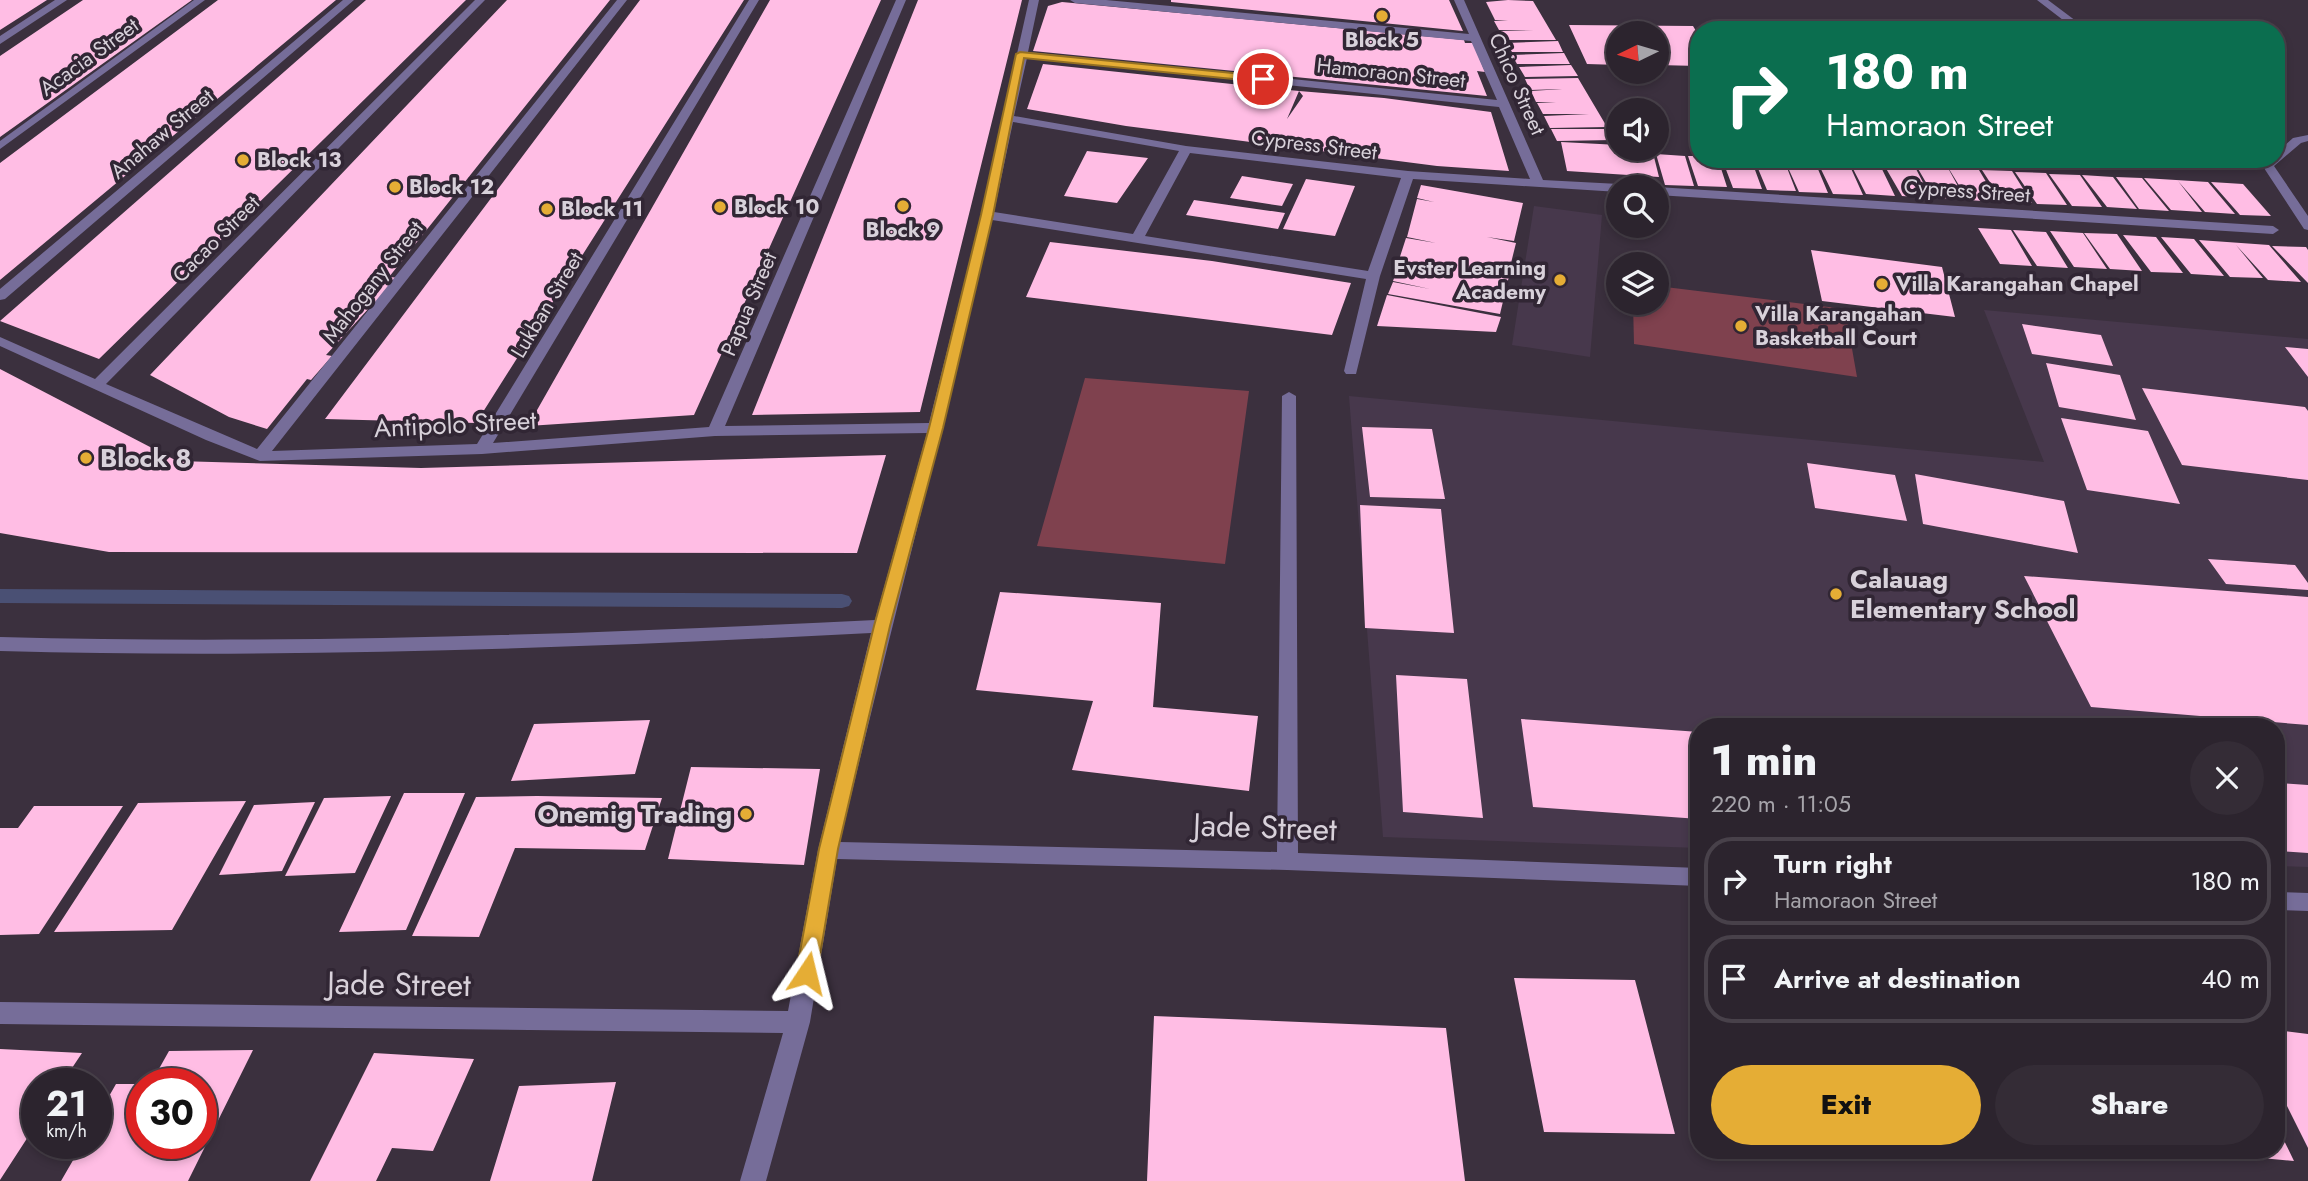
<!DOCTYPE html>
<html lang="en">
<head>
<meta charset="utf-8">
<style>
  body { margin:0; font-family:Jost,sans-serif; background:#342c36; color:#f1f3f6; height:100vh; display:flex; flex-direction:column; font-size:26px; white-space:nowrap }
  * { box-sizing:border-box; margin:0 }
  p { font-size:23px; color:#a6a4aa }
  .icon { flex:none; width:38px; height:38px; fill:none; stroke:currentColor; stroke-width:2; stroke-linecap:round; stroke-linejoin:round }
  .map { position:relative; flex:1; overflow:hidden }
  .details { position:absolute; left:1690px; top:718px; width:595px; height:441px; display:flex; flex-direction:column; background:#2c242e; border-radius:28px; box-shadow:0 4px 10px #0003,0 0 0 2px #48414a }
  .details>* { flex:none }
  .guide { position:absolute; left:1690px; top:21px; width:595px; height:147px; border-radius:28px; box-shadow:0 4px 10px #0003,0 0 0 2px #48414a; background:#0b6e4f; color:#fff; overflow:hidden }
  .needle { width:46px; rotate:265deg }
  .fabs { position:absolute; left:1606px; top:21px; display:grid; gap:14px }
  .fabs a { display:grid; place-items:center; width:63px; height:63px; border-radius:50%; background:#2c242e; box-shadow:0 4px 10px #0003,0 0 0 2px #48414a; font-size:35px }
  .speed { position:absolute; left:21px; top:1068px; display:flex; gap:14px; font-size:35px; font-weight:700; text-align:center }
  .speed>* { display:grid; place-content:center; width:91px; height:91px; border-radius:50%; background:#2c242e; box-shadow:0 4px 10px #0003,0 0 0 2px #48414a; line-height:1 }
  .speed small { font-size:18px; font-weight:400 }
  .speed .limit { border:10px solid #d22; background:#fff; color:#111 }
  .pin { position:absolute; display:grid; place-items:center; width:60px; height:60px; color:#fff; margin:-30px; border:4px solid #fff; border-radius:50%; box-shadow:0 2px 7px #0007 }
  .me { position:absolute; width:77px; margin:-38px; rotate:10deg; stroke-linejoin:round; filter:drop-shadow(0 0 5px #0008) }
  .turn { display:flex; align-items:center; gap:24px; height:147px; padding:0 21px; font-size:32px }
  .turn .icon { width:91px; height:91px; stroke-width:2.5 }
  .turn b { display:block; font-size:49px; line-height:60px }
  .round { display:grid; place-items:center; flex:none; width:74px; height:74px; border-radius:37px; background:#342c36 }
  .headline { display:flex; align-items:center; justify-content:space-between; height:119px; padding:0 21px }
  h1 { font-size:42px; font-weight:800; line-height:52px }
  .button { display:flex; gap:14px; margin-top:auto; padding:14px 21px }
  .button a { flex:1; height:80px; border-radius:42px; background:#e5ad35; color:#111; font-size:28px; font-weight:800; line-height:80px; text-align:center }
  .button a+a { background:#342c36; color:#f1f3f6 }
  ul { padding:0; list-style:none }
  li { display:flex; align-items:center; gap:21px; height:88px; margin:0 14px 10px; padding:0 7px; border:4px solid #48414a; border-radius:28px }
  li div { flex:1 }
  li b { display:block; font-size:26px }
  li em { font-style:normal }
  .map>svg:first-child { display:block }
</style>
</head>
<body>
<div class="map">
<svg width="2308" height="1181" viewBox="0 0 2308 1181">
  <rect width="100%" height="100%" fill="#3b303e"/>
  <!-- built -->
  <path fill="#47384c" d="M1534 206 1602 215 1590 357 1512 345Z
    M1984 310 2308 339V867L2277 866V726H1699V848L1383 837 1349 396 2044 462Z"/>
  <!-- green -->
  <path fill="#7f414e" d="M1657 286 1845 309 1857 377 1634 344 1633 303H1657Z
    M1085 378 1249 391 1225 564 1037 546Z"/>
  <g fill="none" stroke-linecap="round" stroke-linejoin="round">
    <!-- stream -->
    <path fill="#4a5074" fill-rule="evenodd" d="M0 589 842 594 849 596 852 601 849 606 842 608 0 603Z"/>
  </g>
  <!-- building -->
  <path fill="#ffbde4" d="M0 0H47L0 30Z
    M83 0H192L0 137V56Z
    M218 0H336L0 280V163Z
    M366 0H466L99 359 0 321Z
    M507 0H610L389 277 400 278 377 304H367L365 307H370L326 355 332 356 311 380 307 379 267 429 229 417 150 375Z
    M640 0H744L476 423 325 419Z
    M770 0H881L694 415 528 426Z
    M918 0H1022L920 412 752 415Z
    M1171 0H1449L1463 31 1171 2Z
    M1508 0 1533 1 1556 40H1505L1500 31 1534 30H1499L1494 21 1508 20H1495L1486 2Z
    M1062 2 1464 40 1465 43H1473L1485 72 1477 71 1487 96 1033 51 1048 6Z
    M1569 25 1693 26 1699 36V66L1657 65V33H1619V65L1587 64Z
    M1558 41 1563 52H1512L1507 43Z
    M1564 53 1570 64H1517L1512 55Z
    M1043 64 1299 91 1287 119 1303 96 1299 91 1384 98 1491 112 1509 171 1437 166 1126 126 1027 109Z
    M1571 65 1578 76 1525 77 1519 67Z
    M1578 78 1607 127 1550 128 1544 116 1589 114H1543L1537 103 1556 102H1536L1531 91 1562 89 1530 90 1525 79Z
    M1551 129H1608L1613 140 1557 141Z
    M1561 142 1619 145V149H1652L1659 177 1567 171Z
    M1087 151 1148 158 1117 203 1064 196Z
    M1656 154 1685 156 1694 186 1665 185Z
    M1688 156H1699V159H1718L1727 187 1698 186Z
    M1722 159H1751L1762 189 1733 188Z
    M1754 159 1784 160 1796 191 1767 190Z
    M1785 161 1815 162 1828 193 1799 192Z
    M1818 163 1849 164 1863 195 1833 194Z
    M1850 163 1880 165 1895 196 1866 194Z
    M1884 165 1915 167 1931 198 1902 196Z
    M1917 167 1948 168 1965 199 1935 198Z
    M1949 169 1979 170 1998 202 1968 200Z
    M1982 170 2012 171 2032 203 2002 201Z
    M2015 172 2046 173 2067 205 2037 204Z
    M2049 174 2080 175 2102 207 2072 206Z
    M2082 175 2113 177 2137 209 2107 207Z
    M1242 176 1293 184 1282 206 1230 198Z
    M2116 177 2142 178 2169 211 2139 209Z
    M2144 178 2208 182 2235 214 2205 212 2178 181 2202 212 2171 210Z
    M1306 179 1355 186 1335 236 1283 229Z
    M2211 182 2243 184 2271 216 2240 215Z
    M1421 185 1523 203 1514 241 1487 237 1516 243 1509 271 1498 268 1510 272 1500 314 1388 294 1393 282 1430 289 1393 281 1398 267 1413 269 1397 266 1406 238 1436 243 1407 237 1417 199 1434 202 1417 198Z
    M1194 200 1285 213 1278 229 1186 215Z
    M1978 228 2011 230 2032 266 2000 264Z
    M2013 230 2046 232 2068 268 2037 266Z
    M2050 231 2083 233 2107 269 2074 267Z
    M2084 233 2117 234 2142 271 2110 269Z
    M2123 235 2156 237 2183 273 2151 272Z
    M2161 237 2194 239 2224 276 2191 274Z
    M2199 240 2269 245 2301 282 2268 280 2236 245 2263 278 2230 277Z
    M1050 242 1212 261 1351 283 1332 335 1026 297Z
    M2272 246 2306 247 2308 250V283Z
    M1811 250 1942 267 1955 317 1822 301Z
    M1387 295 1501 317 1496 332 1377 326Z
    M2022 324 2101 335 2113 366 2032 354Z
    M2285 347 2308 349V377Z
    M2046 363 2120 375 2136 420 2059 407Z
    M0 369 177 461 421 468 886 455 857 553 109 552 0 533Z
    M2142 388 2305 407 2308 411V480L2182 465Z
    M2061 418 2148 431 2180 504 2087 490Z
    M1362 427 1432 429 1445 499 1370 497Z
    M1807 463 1895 475 1907 521 1815 508Z
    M1915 474 2064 501 2078 553 1923 524Z
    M1360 505 1441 509 1454 633 1365 628Z
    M2208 559 2295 565 2308 583V590L2226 584Z
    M2024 576 2308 597V725L2091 707Z
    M1000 592 1161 603 1153 707 1258 716 1249 791 1072 770 1093 701 976 690Z
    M1396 675 1467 679 1483 818 1403 812Z
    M1521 719 1699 732V819L1533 807Z
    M650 720 635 774 511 781 534 724Z
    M691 767 820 769 804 865 668 859Z
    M2277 783 2308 785V853L2277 851Z
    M404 793H465L406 930 339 932Z
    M391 796 355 873 285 876 324 798Z
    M537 796 662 798 645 850 515 848 479 937 412 936 476 797Z
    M246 801 172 930 54 932 138 803Z
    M315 802 282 871 219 875 254 805Z
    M34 806H123L39 934 0 935V828H18Z
    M1514 978 1635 980 1675 1134 1544 1132Z
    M1154 1016 1446 1028 1465 1181H1147Z
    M2277 1030 2308 1034V1148L2277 1086Z
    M0 1049 82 1053 62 1083H37V1123L0 1180Z
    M253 1050 188 1181H61L83 1143H96V1119L116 1084H142V1143H201V1083H151L169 1051Z
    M374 1053 474 1059 433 1151 392 1148 376 1181H310Z
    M616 1082 592 1181H490L519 1086Z
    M2277 1126 2294 1161 2240 1156 2237 1150H2277Z"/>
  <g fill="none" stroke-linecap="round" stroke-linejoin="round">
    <!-- minor -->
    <path fill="#766d99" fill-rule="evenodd" d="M55 0H67L0 44V36Z
      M194 0H205L0 149V141Z
      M343 0H354L5 299 0 300V289Z
      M475 0H485L106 384 257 449 617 0H627L272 451 477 444 749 0H759L493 443 709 427 896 0H906L725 426 929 423 981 215 1029 0H1039L1028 52 1497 100 1471 41 1075 3 1070 0H1106L1469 34 1454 0H1464L1543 180 1619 184 1625 187H1619V192L1413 179 1380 276 1356 374H1346L1344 371 1366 279 992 220C944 428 889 634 840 842L1277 852 1282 396 1289 392 1296 396 1298 853 1699 868V886L1287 870 837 859 810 1022 766 1181H740L783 1033 0 1024V1002L788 1011 818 850 871 633C581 648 291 659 0 651V637C292 645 583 634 875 620L927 433 715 436 482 454 260 461 206 440 0 346V337L95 379ZM1027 58 1499 107 1530 179 1408 171 1186 146 1014 116ZM1013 122 1179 151 1133 234 994 212ZM1190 153 1401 178 1368 271 1145 236Z
      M2037 0H2048L2088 30H2076Z
      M2308 135V141L2301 143 2274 166 2308 216V230L2304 229 2262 165 2268 159H2277V152L2293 138Z
      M1657 187 2273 226 2279 230 2273 234 1657 195Z
      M2277 892 2308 893V911L2277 910Z"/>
  </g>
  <!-- route -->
  <path fill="#e5ad35" stroke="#957022" stroke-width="2" d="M1020 52 1263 76 1268 79 1263 82 1024 58 993 215 943 428 890 626 838 849 817 973 814 979 807 982 799 979 796 973 819 849 874 626 929 428 981 215 1016 54Z"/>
  <!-- markers -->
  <g fill="#e5ad35" stroke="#312634" stroke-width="2.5">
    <circle cx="1382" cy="16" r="7"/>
    <circle cx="243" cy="160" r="7"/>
    <circle cx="395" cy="187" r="7"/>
    <circle cx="903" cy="206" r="7"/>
    <circle cx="720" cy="207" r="7"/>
    <circle cx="547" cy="209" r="7"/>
    <circle cx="1560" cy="280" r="7"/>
    <circle cx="1882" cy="284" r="7"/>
    <circle cx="1741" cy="326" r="7"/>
    <circle cx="86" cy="458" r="7"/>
    <circle cx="1836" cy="594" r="7"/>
    <circle cx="746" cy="814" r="7"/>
  </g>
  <g text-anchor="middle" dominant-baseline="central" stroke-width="7" stroke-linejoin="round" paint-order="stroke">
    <!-- far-poi labels -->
    <g font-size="21" font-weight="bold" fill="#d8d1da" stroke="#312634" text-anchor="start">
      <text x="1382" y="40" text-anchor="middle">Block 5</text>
      <text x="257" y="160">Block 13</text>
      <text x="409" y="187">Block 12</text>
      <text x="734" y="207">Block 10</text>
      <text x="561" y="209">Block 11</text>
      <text x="903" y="230" text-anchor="middle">Block 9</text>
      <text x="1546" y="268" text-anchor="end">Evster Learning<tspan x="1546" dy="24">Academy</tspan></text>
      <text x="1896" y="284">Villa Karangahan Chapel</text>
      <text x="1755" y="314">Villa Karangahan<tspan x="1755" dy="24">Basketball Court</tspan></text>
    </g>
    <!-- far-street labels -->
    <g font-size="21" fill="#d8d1da" stroke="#312634">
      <text transform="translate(89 57) rotate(-36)">Acacia Street</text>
      <text transform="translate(1391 73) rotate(6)">Hamoraon Street</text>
      <text transform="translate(1517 84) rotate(66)">Chico Street</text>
      <text transform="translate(162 134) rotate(-40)">Anahaw Street</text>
      <text transform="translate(1314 145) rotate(7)">Cypress Street</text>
      <text transform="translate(1967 191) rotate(4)">Cypress Street</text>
      <text transform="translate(216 239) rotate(-45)">Cacao Street</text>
      <text transform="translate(373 282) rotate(-52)">Mahogany Street</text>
      <text transform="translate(749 304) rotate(-67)">Papua Street</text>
      <text transform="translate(547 305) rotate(-59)">Lukban Street</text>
    </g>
    <!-- street labels -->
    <g font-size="26" fill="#d8d1da" stroke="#312634">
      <text transform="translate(455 424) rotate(-3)">Antipolo Street</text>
    </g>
    <!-- poi labels -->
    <g font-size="26" font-weight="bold" fill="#d8d1da" stroke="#312634" text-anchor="start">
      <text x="100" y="458">Block 8</text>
      <text x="1850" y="579">Calauag<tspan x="1850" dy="30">Elementary School</tspan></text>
      <text x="732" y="814" text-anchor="end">Onemig Trading</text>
    </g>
    <!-- near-street labels -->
    <g font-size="32" fill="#d8d1da" stroke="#312634">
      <text transform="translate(1265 827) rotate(2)">Jade Street</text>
      <text transform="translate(399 984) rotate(1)">Jade Street</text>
    </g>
  </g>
</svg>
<div class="fabs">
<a><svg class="needle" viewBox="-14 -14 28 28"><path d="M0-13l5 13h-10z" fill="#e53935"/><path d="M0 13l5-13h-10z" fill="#a6a4aa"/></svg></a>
<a><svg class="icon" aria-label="sound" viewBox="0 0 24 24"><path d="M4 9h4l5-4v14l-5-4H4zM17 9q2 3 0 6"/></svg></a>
<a><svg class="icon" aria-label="search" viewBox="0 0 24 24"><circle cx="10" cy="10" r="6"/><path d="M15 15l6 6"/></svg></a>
<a><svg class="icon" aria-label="layers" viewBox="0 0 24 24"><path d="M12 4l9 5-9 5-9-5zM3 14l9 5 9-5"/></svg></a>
</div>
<div class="speed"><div>21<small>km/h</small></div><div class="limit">30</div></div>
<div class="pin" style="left:1263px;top:79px;background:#d93025"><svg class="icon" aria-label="arrive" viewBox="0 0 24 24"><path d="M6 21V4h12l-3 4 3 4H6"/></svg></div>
<svg class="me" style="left:807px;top:973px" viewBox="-20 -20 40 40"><path d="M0-17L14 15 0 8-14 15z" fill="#e5ad35" stroke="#fff" stroke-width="4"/></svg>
<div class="guide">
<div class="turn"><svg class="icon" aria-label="right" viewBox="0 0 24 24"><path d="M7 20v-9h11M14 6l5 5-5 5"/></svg><div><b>180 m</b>Hamoraon Street</div></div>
</div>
<section class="details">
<div class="headline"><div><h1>1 min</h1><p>220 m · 11:05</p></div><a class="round"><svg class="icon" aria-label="close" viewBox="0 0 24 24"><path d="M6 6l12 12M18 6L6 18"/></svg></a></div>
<ul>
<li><svg class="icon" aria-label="right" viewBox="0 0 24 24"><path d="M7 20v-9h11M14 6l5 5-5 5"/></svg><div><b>Turn right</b><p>Hamoraon Street</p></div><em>180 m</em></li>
<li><svg class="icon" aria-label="arrive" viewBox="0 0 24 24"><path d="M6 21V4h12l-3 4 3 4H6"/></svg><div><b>Arrive at destination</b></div><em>40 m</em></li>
</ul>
<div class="button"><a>Exit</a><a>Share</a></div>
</section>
</div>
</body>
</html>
